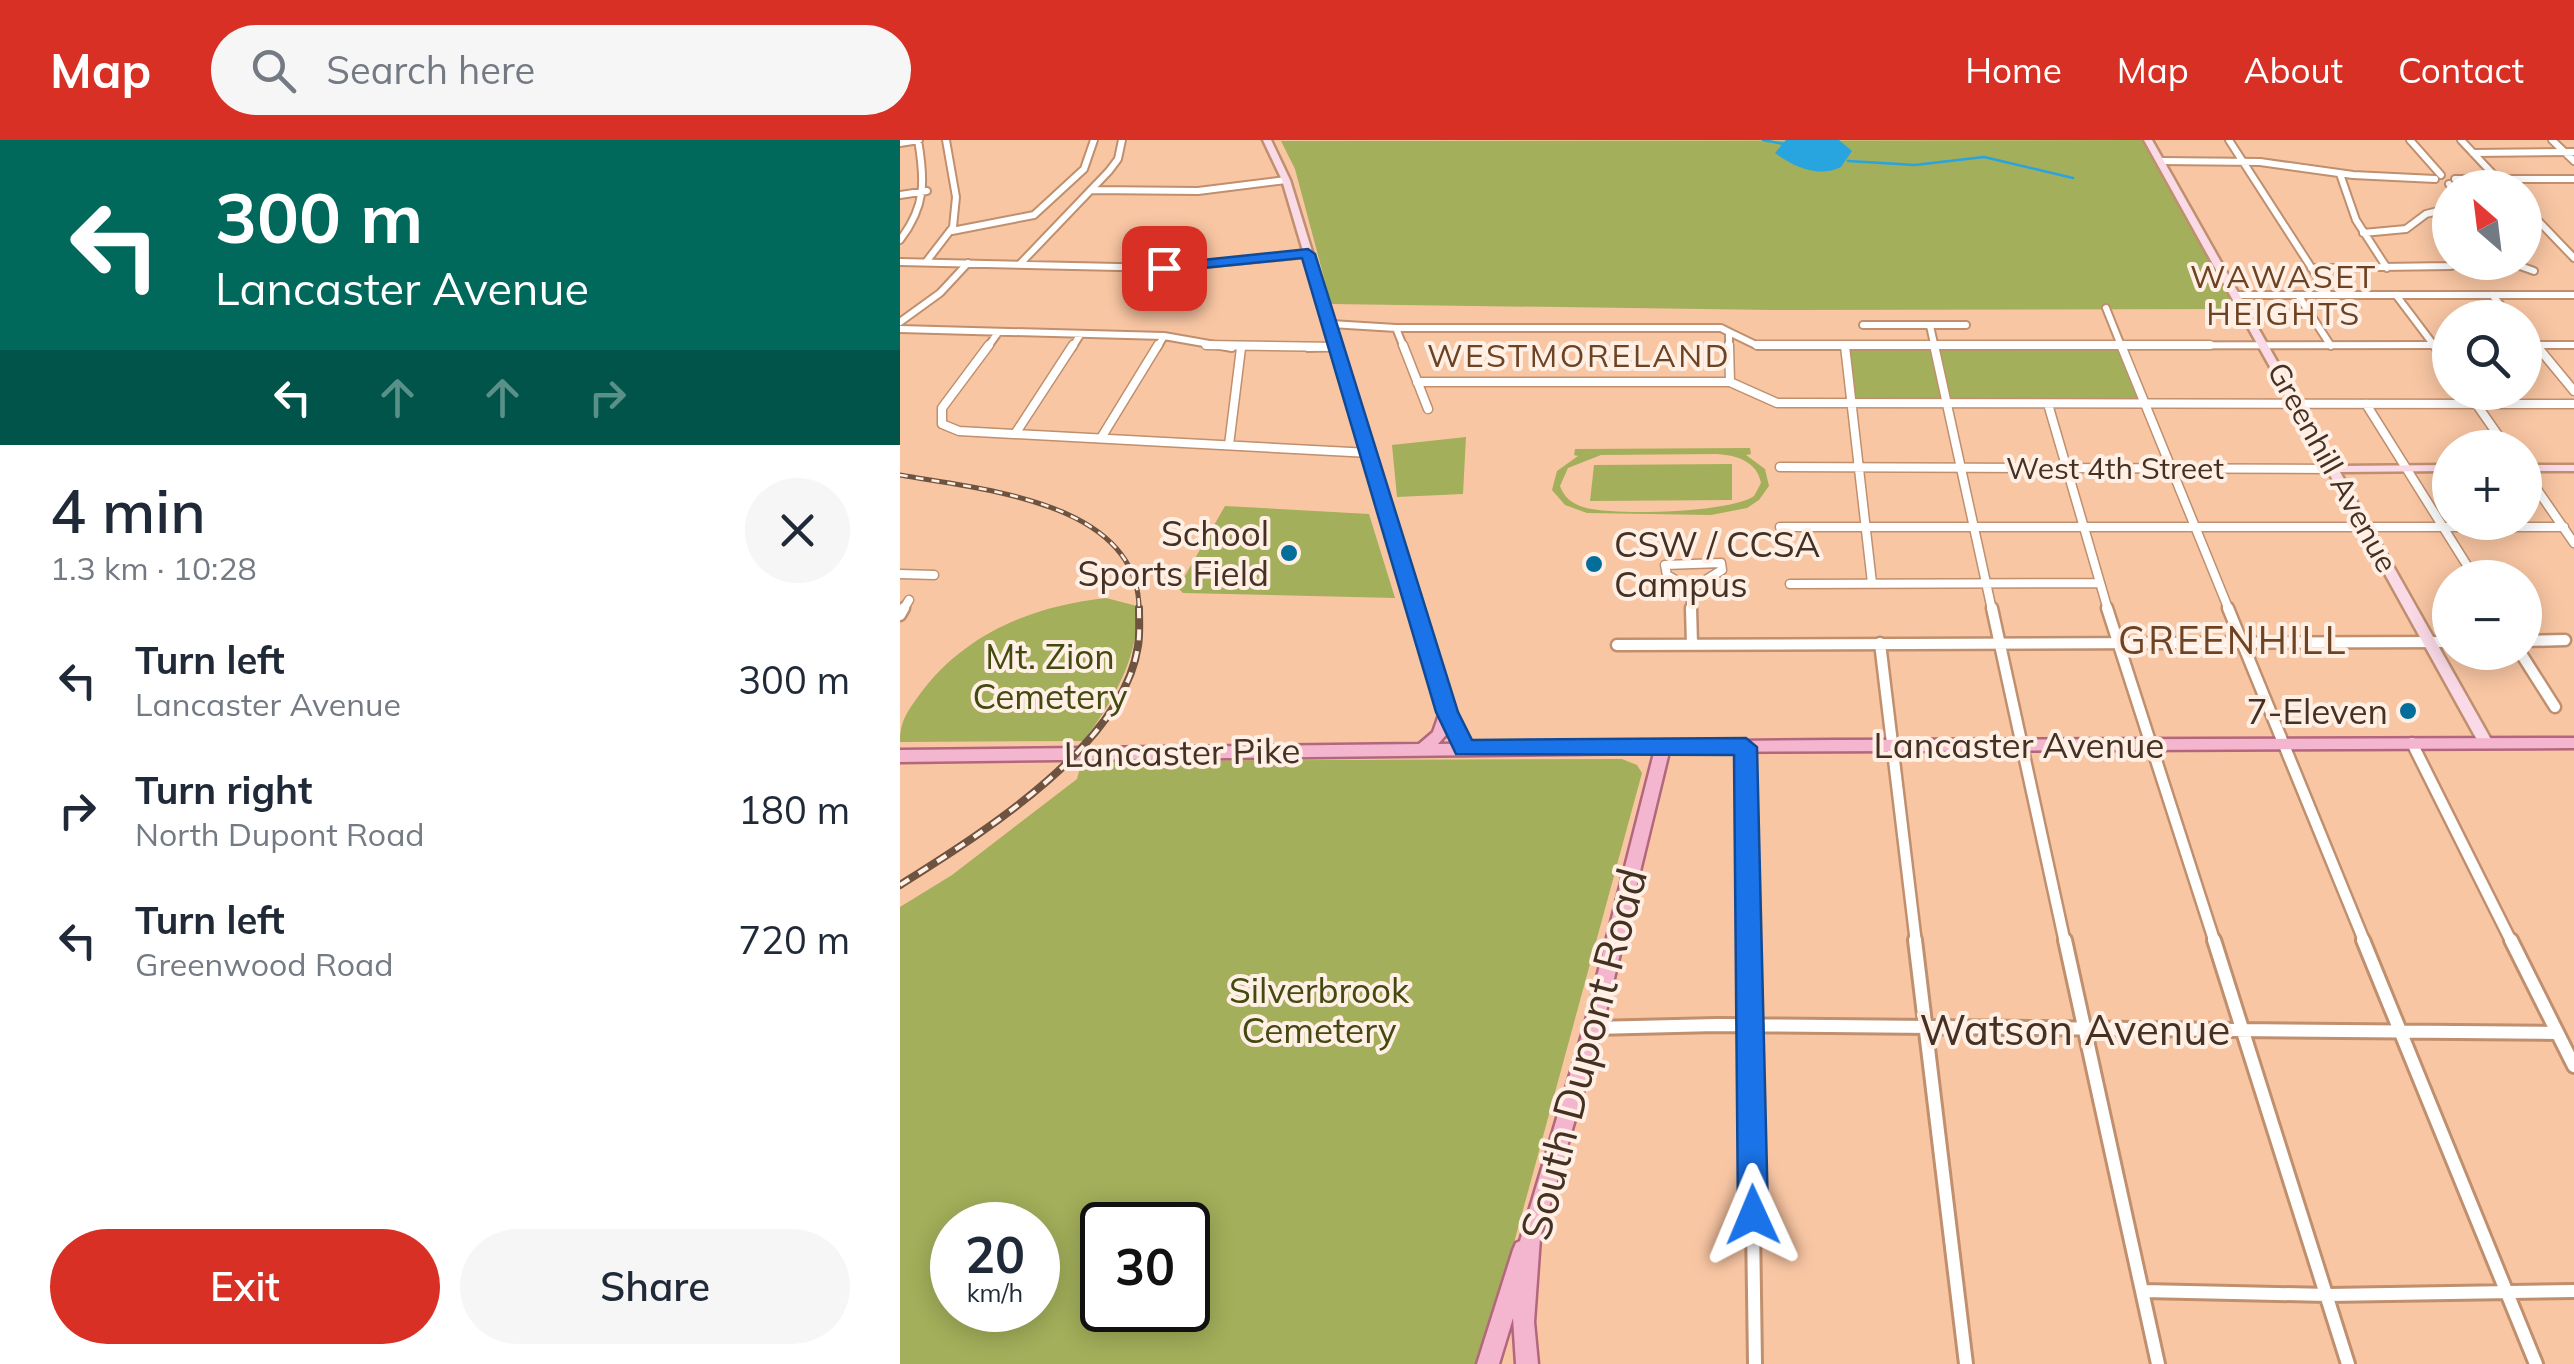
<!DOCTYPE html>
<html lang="en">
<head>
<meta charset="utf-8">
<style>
  body { margin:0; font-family:Mulish,sans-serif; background:#f6f6f7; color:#1f2937; height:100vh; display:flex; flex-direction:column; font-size:38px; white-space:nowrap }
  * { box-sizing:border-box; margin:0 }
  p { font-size:32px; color:#747a83 }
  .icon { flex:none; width:55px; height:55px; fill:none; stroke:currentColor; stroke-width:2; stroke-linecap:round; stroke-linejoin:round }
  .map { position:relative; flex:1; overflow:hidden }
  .details { display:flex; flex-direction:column; background:#fff; width:900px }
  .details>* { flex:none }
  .top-card { background:#00695c; color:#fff; overflow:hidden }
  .needle { width:65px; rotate:332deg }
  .controls { position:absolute; left:1532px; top:30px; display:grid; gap:20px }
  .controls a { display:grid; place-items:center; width:110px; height:110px; border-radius:50%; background:#fff; box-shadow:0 5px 25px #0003; font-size:50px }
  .speed { position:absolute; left:30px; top:1062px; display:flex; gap:20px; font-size:50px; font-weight:700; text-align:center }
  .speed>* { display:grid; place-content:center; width:130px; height:130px; border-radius:50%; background:#fff; box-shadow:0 5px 25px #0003; line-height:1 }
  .speed small { font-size:25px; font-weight:400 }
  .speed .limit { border:5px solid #111; border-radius:15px; background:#fff; color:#111 }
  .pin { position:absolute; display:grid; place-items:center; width:85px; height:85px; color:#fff; margin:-42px; border-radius:20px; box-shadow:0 5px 15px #0006 }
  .me { position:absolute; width:110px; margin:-55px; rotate:359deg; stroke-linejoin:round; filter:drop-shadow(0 0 8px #0008) }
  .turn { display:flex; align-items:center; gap:35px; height:210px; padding:0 50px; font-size:45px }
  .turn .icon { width:130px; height:130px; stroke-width:2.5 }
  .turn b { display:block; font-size:70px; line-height:85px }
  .lanes { display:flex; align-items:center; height:95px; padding:0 50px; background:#0003; justify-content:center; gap:50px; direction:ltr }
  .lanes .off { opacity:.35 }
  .round { display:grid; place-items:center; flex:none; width:105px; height:105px; border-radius:52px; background:#f6f6f7 }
  .summary { display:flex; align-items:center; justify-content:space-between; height:170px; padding:0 50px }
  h1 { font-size:60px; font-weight:600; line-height:75px }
  .action { display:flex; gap:20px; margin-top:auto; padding:20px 50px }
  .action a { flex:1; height:115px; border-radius:60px; background:#d93025; color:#fff; font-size:40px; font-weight:600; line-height:115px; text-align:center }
  .action a+a { background:#f6f6f7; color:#1f2937 }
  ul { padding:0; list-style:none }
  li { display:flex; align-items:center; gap:30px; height:130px; padding:0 50px }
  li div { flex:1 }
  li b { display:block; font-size:38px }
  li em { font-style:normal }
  header { display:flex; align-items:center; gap:60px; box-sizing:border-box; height:140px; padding:0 50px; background:#d93025; color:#fff }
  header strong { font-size:48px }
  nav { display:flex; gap:55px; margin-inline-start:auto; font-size:35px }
  .search { width:700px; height:90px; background:#f6f6f7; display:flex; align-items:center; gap:25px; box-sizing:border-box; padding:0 35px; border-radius:55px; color:#747a83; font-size:38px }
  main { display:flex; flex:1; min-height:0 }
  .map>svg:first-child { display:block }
</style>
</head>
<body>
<header>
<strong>Map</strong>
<div class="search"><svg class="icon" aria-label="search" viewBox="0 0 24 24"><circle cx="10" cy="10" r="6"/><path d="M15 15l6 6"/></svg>Search here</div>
<nav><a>Home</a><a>Map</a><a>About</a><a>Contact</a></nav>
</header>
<main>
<section class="details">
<div class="top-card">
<div class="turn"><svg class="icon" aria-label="left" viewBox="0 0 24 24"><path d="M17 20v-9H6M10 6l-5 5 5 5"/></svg><div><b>300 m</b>Lancaster Avenue</div></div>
<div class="lanes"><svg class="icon" aria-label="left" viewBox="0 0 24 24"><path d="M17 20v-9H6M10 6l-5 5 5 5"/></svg><svg class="icon off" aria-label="ahead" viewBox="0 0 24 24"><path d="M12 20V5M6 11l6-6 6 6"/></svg><svg class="icon off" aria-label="ahead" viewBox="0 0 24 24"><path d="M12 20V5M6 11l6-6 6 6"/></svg><svg class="icon off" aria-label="right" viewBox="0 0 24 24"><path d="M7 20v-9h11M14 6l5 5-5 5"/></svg></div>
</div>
<div class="summary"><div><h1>4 min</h1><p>1.3 km · 10:28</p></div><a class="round"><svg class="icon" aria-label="close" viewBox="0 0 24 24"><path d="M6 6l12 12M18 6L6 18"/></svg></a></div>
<ul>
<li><svg class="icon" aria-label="left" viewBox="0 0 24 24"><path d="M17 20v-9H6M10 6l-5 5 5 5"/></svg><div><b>Turn left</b><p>Lancaster Avenue</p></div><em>300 m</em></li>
<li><svg class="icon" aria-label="right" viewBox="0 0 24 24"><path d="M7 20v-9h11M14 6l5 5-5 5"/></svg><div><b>Turn right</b><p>North Dupont Road</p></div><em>180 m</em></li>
<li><svg class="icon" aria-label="left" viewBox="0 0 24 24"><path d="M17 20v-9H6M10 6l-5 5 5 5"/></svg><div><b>Turn left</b><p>Greenwood Road</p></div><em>720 m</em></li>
</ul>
<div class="action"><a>Exit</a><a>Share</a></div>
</section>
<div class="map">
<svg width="1674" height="1224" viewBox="0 0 1674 1224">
  <rect width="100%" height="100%" fill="#f9c6a3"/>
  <!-- green -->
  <path fill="#a3af5a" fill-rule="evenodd" d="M1249 0 1337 169 873 170 431 164 395 29 381 1Z
    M945 206H1223L1244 265H951Z
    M566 297 563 354 497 357 492 305Z
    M850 308 851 314 846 315 865 329 869 346 859 360 847 368 811 375 687 373 665 365 652 350 657 331 678 316 674 315 675 309ZM816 314C836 315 857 321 861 343L854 356C831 373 711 376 683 367 671 363 664 357 660 346L668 328 701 315Z
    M832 324V360L690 361 694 325Z
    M325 366 469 374 495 458 283 453 278 448Z
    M206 458 237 466C240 517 212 562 184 601L0 602C0 580 8 571 20 554 65 493 133 466 206 458Z
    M722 619 737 625 742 633 581 1224H0V767L52 735 177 639 182 621ZM52 1085H138V1170H52ZM202 1085H288V1170H202Z"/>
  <!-- water -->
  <path fill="#28a4df" d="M886 0H939L952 11 941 27C919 38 894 27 875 13Z"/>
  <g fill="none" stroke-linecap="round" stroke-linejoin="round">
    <!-- stream -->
    <path stroke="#28a4df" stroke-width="2.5" d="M863 0 884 4
      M948 21 1015 25 1084 17 1173 38"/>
    <!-- street-far3 casing -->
    <g stroke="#bf8f6e" stroke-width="10">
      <path id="street-far3" d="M1329 0 1429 155
        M1510 0 1541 35
        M1561 0 1606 48
        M1652 0 1674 21
        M0 3 19 0
        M1573 13 1674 12
        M1260 21 1360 22 1453 35 1535 39
        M1440 34 1456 80 1487 128
        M1555 39H1674
        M1549 44 1552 48
        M191 50 298 51 386 40
        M0 55 27 51
        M1625 67 1674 118
        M52 91 134 75 184 29 194 0
        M1463 93 1506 89 1526 74 1550 68
        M0 100C26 66 25 41 18 0
        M0 122 264 128 408 114
        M26 122 53 87 56 57 46 0
        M1609 122 1634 131
        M120 124 209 31 218 19 222 0
        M1411 128 1551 126 1564 122
        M1336 155H1674
        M1398 155 1431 206
        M1496 155 1536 208
        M1592 155 1612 178
        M1206 168 1222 208
        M0 182 40 153 68 123
        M431 184 496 188H821L829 192V208
        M963 185H1066
        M1030 186 1035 208
        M496 188 504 208
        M0 189 264 196 332 208
        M829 192 858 206 1550 205
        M1625 192 1638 208
        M1625 205H1674
        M87 208 97 194
        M172 208 180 195
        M257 208 264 196
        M408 208 438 207"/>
    </g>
    <!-- street-far2 casing -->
    <g stroke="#bf8f6e" stroke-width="11">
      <path id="street-far2" d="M89 205 42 268V284L59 291 470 313
        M306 205 438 207
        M503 205 528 269
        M829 205 830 242
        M857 205H1310
        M1034 205 1092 470
        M1221 205 1329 470
        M1534 205 1550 227
        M1636 205 1674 251
        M945 206 972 443
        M517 242H830
        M830 242 877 263 1674 264
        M1568 252 1607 308
        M1148 264 1208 470
        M1466 264 1575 438
        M115 294 173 205
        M201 298 258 205
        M329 305 341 208
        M880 327 1434 329
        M1625 332 1674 403
        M880 387H1664
        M821 423 822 430 791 449 767 435 765 425Z
        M0 434 34 435
        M890 444 1200 443
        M791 449V470
        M3 470 9 460"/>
    </g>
    <!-- street-far1 casing -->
    <g stroke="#bf8f6e" stroke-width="15">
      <path id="street-far1" d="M791 468 792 504
        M1092 468 1165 803
        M1207 468 1315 803
        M1328 468 1465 803
        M0 475 4 468
        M1625 501 1665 500
        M980 503 1016 803
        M717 505 1550 502
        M1620 512 1655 567
        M1512 603 1612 803
        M846 607 849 803"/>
    </g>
    <!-- street casing -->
    <g stroke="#bf8f6e" stroke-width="18">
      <path id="street" d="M849 800 855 1224
        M1015 800 1066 1224
        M1165 800 1258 1224
        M1314 800 1448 1224
        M1463 800 1636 1224
        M1611 800 1674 926
        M693 888 817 885 1657 893
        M1244 1151 1428 1155 1674 1151"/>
    </g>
    <!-- secondary casing -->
    <g stroke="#bf8f6e" stroke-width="5">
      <path id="secondary" d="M363 0H371L390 40 554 572 571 608 569 612H559L540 572 382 40Z
        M1244 0H1252L1436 326 1550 325V331L1440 332 1593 603 1591 607H1581Z
        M1625 325H1674V331H1625Z"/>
    </g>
    <!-- primary casing -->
    <g stroke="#b2677d" stroke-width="5">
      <path id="primary" d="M547 567 554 572 546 595 538 604 934 600 1674 598V608L769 612 702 888 640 1098 634 1182 638 1224H616L613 1178 599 1224H577L613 1110 616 1103 620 1101 684 888 754 613 0 622V610L519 604 533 592 540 572Z"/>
    </g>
    <!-- street-far3 -->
    <use href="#street-far3" stroke="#fff" stroke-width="6"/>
    <!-- street-far2 -->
    <use href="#street-far2" stroke="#fff" stroke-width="8"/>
    <!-- street-far1 -->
    <use href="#street-far1" stroke="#fff" stroke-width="10"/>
    <!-- street -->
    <use href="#street" stroke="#fff" stroke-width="12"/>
    <!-- secondary -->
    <use href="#secondary" fill="#fadae7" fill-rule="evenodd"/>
    <!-- primary -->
    <use href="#primary" fill="#f4b5ce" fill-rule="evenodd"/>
    <!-- rail-far1 casing -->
    <g stroke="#6e5340" stroke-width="5">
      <path id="rail-far1" d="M0 335C76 349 240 360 239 470"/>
    </g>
    <!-- rail casing -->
    <g stroke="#6e5340" stroke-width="8">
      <path id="rail" d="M0 745C79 695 223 607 238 506 240 494 239 480 239 468"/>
    </g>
    <!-- rail-far1 -->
    <use href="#rail-far1" stroke="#ffefe5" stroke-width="2.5" stroke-dasharray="8" stroke-linecap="butt"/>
    <!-- rail -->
    <use href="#rail" stroke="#ffefe5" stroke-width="4" stroke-dasharray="11" stroke-linecap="butt"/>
  </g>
  <!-- route -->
  <path fill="#1a73e8" stroke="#114b97" stroke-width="2.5" d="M408 109 415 114 558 572 572 600 846 598 857 607 868 1075 864 1085 853 1090 842 1085 838 1075 834 615 556 614 536 572 402 118 264 132 257 128 264 124Z"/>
  <!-- markers -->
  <g fill="#036e9a" stroke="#ffefe5" stroke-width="4">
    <circle cx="389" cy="413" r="10"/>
    <circle cx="694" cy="424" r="10"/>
    <circle cx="1508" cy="571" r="10"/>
  </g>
  <g text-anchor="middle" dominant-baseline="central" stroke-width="8" stroke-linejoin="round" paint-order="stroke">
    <!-- far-street labels -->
    <g font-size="30" fill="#453123" stroke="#ffefe5">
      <text transform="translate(1433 327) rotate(61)">Greenhill Avenue</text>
      <text x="1215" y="328">West 4th Street</text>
    </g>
    <!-- far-neighbourhood labels -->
    <g font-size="32" letter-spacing="2.5" fill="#6d4323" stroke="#ffefe5">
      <text x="1384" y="136">WAWASET<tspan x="1384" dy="37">HEIGHTS</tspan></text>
      <text x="679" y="215">WESTMORELAND</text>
    </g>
    <!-- poi labels -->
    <g font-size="35" fill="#453123" stroke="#ffefe5" text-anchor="end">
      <text x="369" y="393">School<tspan x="369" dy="40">Sports Field</tspan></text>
      <text x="714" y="404" text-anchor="start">CSW / CCSA<tspan x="714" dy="40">Campus</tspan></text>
      <text x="1488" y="571">7-Eleven</text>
    </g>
    <!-- park labels -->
    <g font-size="35" fill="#434a0f" stroke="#ffefe5">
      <text x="150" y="516">Mt. Zion<tspan x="150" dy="40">Cemetery</tspan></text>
      <text x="419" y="850">Silverbrook<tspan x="419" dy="40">Cemetery</tspan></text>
    </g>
    <!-- street labels -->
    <g font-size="35" fill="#453123" stroke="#ffefe5">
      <text x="1119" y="605">Lancaster Avenue</text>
      <text transform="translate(282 612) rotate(-1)">Lancaster Pike</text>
    </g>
    <!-- neighbourhood labels -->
    <g font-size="38" letter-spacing="2.5" fill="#6d4323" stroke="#ffefe5">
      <text x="1333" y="500">GREENHILL</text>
    </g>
    <!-- near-street labels -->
    <g font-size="42" fill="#453123" stroke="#ffefe5">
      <text x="1175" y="889">Watson Avenue</text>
      <text transform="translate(683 914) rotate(-75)">South Dupont Road</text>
    </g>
  </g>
</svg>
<div class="controls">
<a><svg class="needle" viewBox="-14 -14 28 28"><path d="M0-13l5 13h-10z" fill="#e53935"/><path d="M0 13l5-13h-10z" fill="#747a83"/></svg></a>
<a><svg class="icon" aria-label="search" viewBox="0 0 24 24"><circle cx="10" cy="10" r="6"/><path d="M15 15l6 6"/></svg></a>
<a>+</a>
<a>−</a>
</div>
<div class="speed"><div>20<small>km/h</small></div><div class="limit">30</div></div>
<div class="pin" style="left:264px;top:128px;background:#d93025"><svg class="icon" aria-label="arrive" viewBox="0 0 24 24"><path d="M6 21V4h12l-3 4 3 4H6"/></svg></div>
<svg class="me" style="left:853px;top:1075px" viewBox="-20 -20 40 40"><path d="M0-17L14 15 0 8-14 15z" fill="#1a73e8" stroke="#fff" stroke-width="4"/></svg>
</div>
</main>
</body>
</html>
